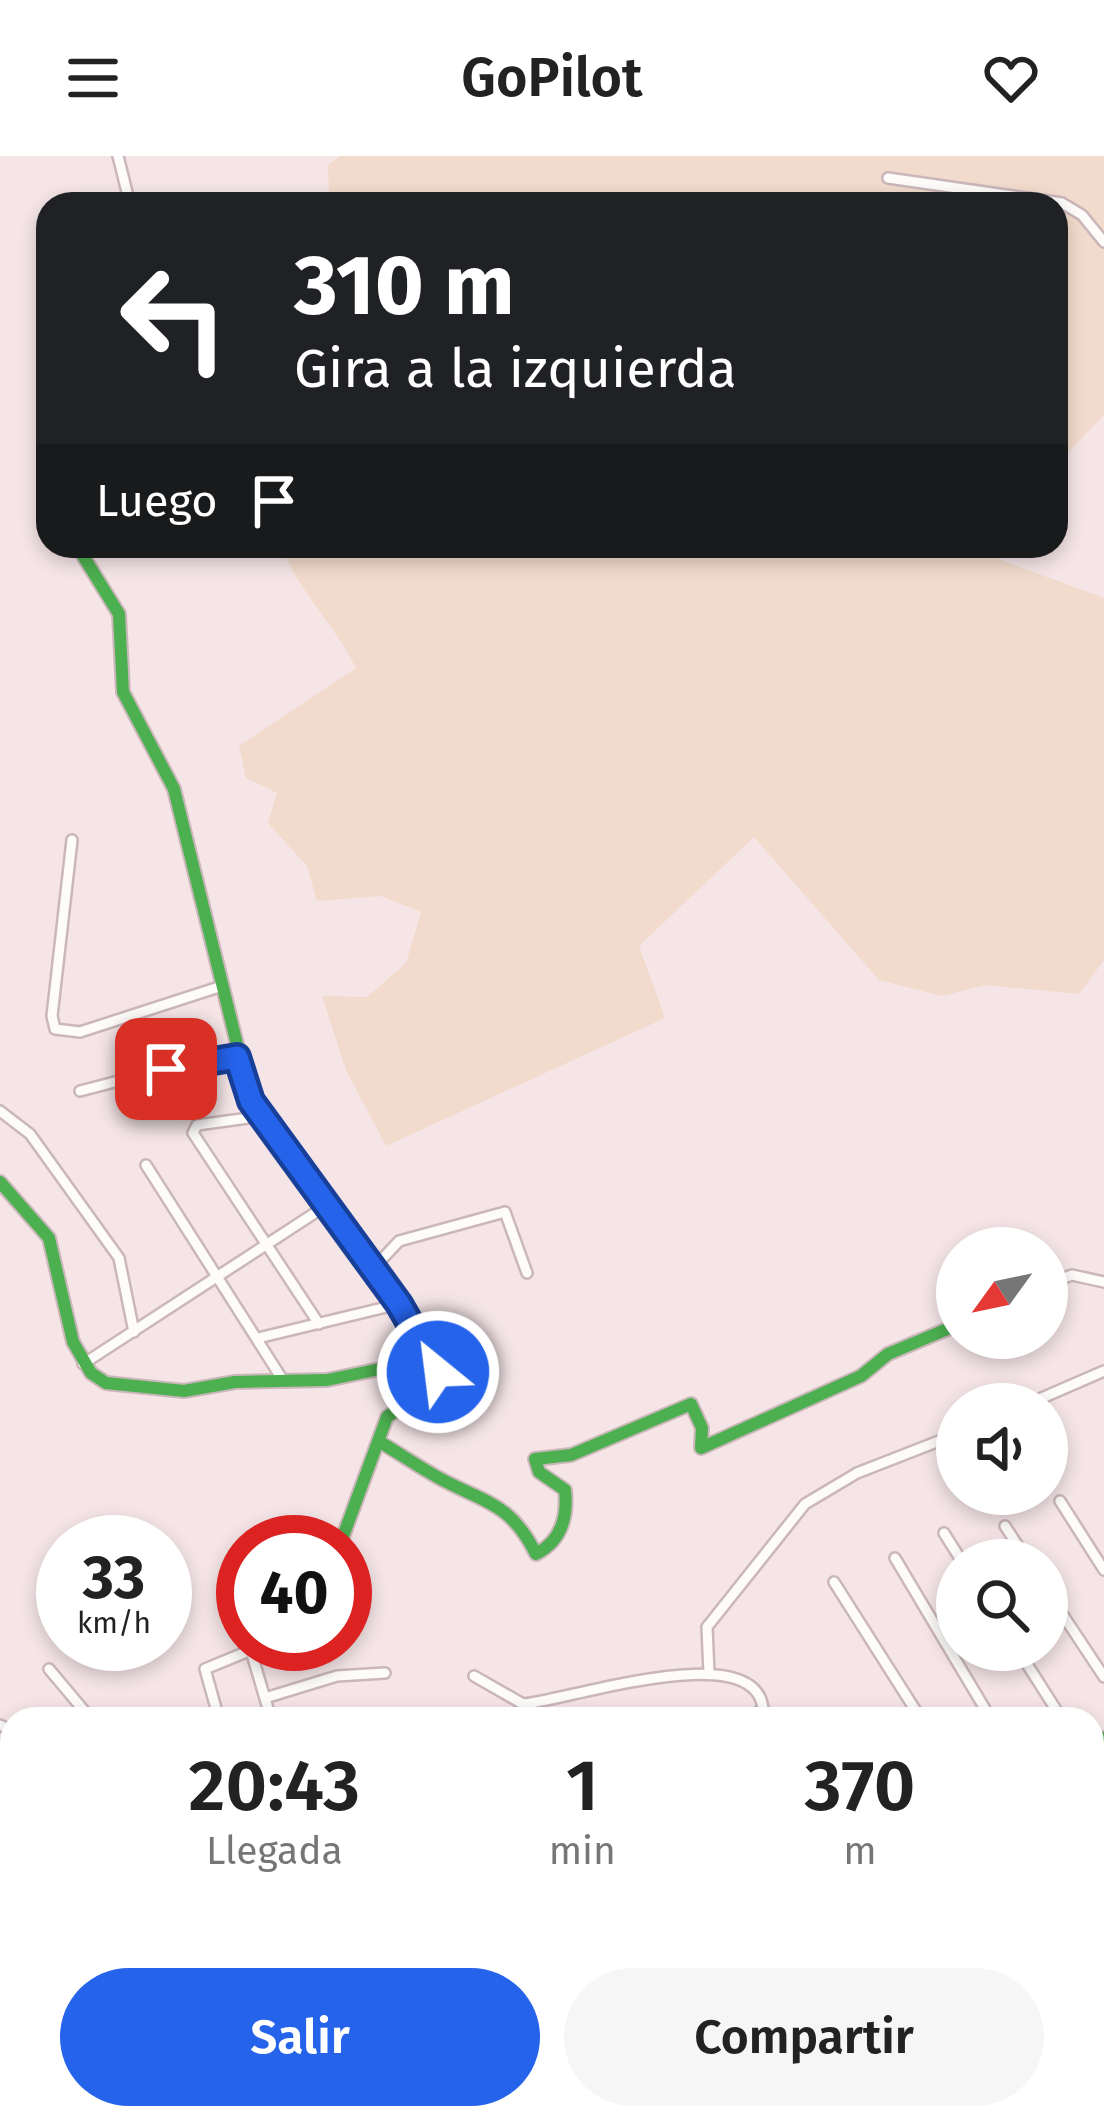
<!DOCTYPE html>
<html lang="es">
<head>
<meta charset="utf-8">
<style>
  body { margin:0; font-family:"Fira Sans",sans-serif; background:#f6f6f6; color:#222; height:100vh; display:flex; flex-direction:column; font-size:45px; white-space:nowrap }
  * { box-sizing:border-box; margin:0 }
  p { font-size:39px; color:#767676 }
  .icon { flex:none; width:66px; height:66px; fill:none; stroke:currentColor; stroke-width:2; stroke-linecap:round; stroke-linejoin:round }
  .map { position:relative; flex:1; overflow:hidden }
  .details { position:absolute; left:0px; top:1551px; width:1104px; height:423px; display:flex; flex-direction:column; background:#fff; border-radius:36px 36px 0 0; box-shadow:0 6px 18px #0003 }
  .details>* { flex:none }
  .banner { position:absolute; left:36px; top:36px; width:1032px; height:366px; border-radius:36px; box-shadow:0 6px 18px #0003; background:#202124; color:#fff; overflow:hidden }
  .needle { width:78px; rotate:237deg }
  .tools { position:absolute; left:936px; top:1071px; display:grid; gap:24px }
  .tools a { display:grid; place-items:center; width:132px; height:132px; border-radius:50%; background:#fff; box-shadow:0 6px 18px #0003; font-size:60px }
  .speed { position:absolute; left:36px; top:1359px; display:flex; gap:24px; font-size:60px; font-weight:700; text-align:center }
  .speed>* { display:grid; place-content:center; width:156px; height:156px; border-radius:50%; background:#fff; box-shadow:0 6px 18px #0003; line-height:1 }
  .speed small { font-size:30px; font-weight:400 }
  .speed .limit { border:18px solid #d22; background:#fff; color:#111 }
  .pin { position:absolute; display:grid; place-items:center; width:102px; height:102px; color:#fff; margin:-51px; border-radius:24px; box-shadow:0 6px 18px #0006 }
  .me { position:absolute; width:132px; margin:-66px; rotate:331deg; stroke-linejoin:round; filter:drop-shadow(0 0 9px #0008) }
  .turn { display:flex; align-items:center; gap:42px; height:252px; padding:0 60px; font-size:54px }
  .turn .icon { width:156px; height:156px; stroke-width:2.5 }
  .turn b { display:block; font-size:84px; line-height:102px }
  .then { display:flex; align-items:center; height:114px; padding:0 60px; background:#0003; gap:24px; font-size:45px }
  .eta { display:flex; justify-content:space-evenly; align-items:center; height:204px; text-align:center }
  .eta b { font-size:72px; font-weight:600; line-height:84px }
  .primary-button { display:flex; gap:24px; margin-top:auto; padding:24px 60px }
  .primary-button a { flex:1; height:138px; border-radius:72px; background:#2563eb; color:#fff; font-size:48px; font-weight:600; line-height:138px; text-align:center }
  .primary-button a+a { background:#f6f6f6; color:#222 }
  header { display:flex; justify-content:space-between; align-items:center; height:156px; padding:0 60px; background:#fff; font-size:54px; font-weight:600 }
  .map>svg:first-child { display:block }
</style>
</head>
<body>
<header><svg class="icon" aria-label="menu" viewBox="0 0 24 24"><path d="M4 6h16M4 12h16M4 18h16"/></svg>GoPilot<svg class="icon" aria-label="heart" viewBox="0 0 24 24"><path d="M12 20l-8-8c-3-5 5-10 8-4 3-6 11-1 8 4z"/></svg></header>
<div class="map">
<svg width="1104" height="1972" viewBox="0 0 1104 1972">
  <rect width="100%" height="100%" fill="#f5e5e7"/>
  <!-- green -->
  <path fill="#f2dbcc" d="M340 0H1104V259L1056 309V48H329L328 9Z
    M281 390H1000L996 402 1104 442V804L1079 838 985 829 942 840 879 824 754 681 639 790 665 862 386 990 346 914 322 840 367 841 406 807 421 756 381 740 317 745 307 710 268 667 277 637 246 622 239 590 356 512C334 468 298 434 281 390Z
    M1104 1786V1951L1092 1937V1795Z
    M365 1962H482L493 1970 525 1962H993L977 1972H379Z"/>
  <g fill="none" stroke-linecap="round" stroke-linejoin="round">
    <!-- street casing -->
    <g stroke="#cbb7ba" stroke-width="14">
      <path id="street" d="M118 0 130 48
        M888 22 1062 47 1082 59 1104 86
        M72 684 52 860 55 873 80 876 219 831
        M80 935 203 903 237 901
        M0 955 30 978 119 1102 134 1176
        M263 960 197 969 193 977 319 1168
        M146 1009 284 1226
        M373 1113 399 1085 505 1056 527 1117
        M1047 1128 1072 1119 1104 1126
        M258 1182 399 1148
        M83 1208 324 1051
        M1028 1248 1104 1215
        M1060 1345 1104 1414
        M1005 1370 1027 1404
        M944 1377 961 1404
        M895 1402 991 1563
        M243 1420 235 1433 243 1464
        M834 1426 921 1563
        M1047 1435 1104 1521
        M249 1488 271 1563
        M1018 1494 1062 1563
        M49 1513 91 1563
        M709 1517 707 1471 805 1348 857 1317 957 1278
        M474 1520 523 1548C569 1544 756 1480 763 1553L747 1563
        M265 1542 337 1520 385 1517
        M219 1563 205 1513 251 1494
        M0 1569 12 1575
        M1092 1636 1104 1633
        M163 1962 184 1972
        M43 1972 54 1962"/>
    </g>
    <!-- fast casing -->
    <g stroke="#cbb7ba" stroke-width="16">
      <path id="fast" d="M77 390 119 458 123 536 174 633 251 945 399 1148 438 1214 432 1229 387 1261 341 1386
        M0 1026 49 1082 73 1186 91 1217 106 1227 184 1235 235 1226 327 1224 433 1202
        M380 1286C400 1298 419 1311 439 1322 485 1347 510 1346 536 1398 561 1385 568 1361 565 1334L539 1316 535 1303 571 1299 691 1248 702 1272 701 1292 861 1220 888 1198 957 1169
        M1092 1591 1104 1582
        M0 1640H12"/>
    </g>
    <!-- street -->
    <use href="#street" stroke="#fefbfb" stroke-width="9"/>
    <!-- fast -->
    <use href="#fast" stroke="#4caf50" stroke-width="12"/>
  </g>
  <g fill="none" stroke-linecap="round" stroke-linejoin="round">
    <!-- route casing -->
    <g stroke="#184099" stroke-width="30">
      <path id="route" d="M166 913 237 901 251 945 399 1148 438 1216"/>
    </g>
    <!-- route -->
    <use href="#route" stroke="#2563eb" stroke-width="21"/>
  </g>
</svg>
<div class="tools">
<a><svg class="needle" viewBox="-14 -14 28 28"><path d="M0-13l5 13h-10z" fill="#e53935"/><path d="M0 13l5-13h-10z" fill="#767676"/></svg></a>
<a><svg class="icon" aria-label="sound" viewBox="0 0 24 24"><path d="M4 9h4l5-4v14l-5-4H4zM17 9q2 3 0 6"/></svg></a>
<a><svg class="icon" aria-label="search" viewBox="0 0 24 24"><circle cx="10" cy="10" r="6"/><path d="M15 15l6 6"/></svg></a>
</div>
<div class="speed"><div>33<small>km/h</small></div><div class="limit">40</div></div>
<div class="pin" style="left:166px;top:913px;background:#d93025"><svg class="icon" aria-label="arrive" viewBox="0 0 24 24"><path d="M6 21V4h12l-3 4 3 4H6"/></svg></div>
<svg class="me" style="left:438px;top:1216px" viewBox="-20 -20 40 40"><circle r="17" fill="#2563eb" stroke="#fff" stroke-width="3"/><path d="M0-11L8 9 0 5-8 9z" fill="#fff"/></svg>
<div class="banner">
<div class="turn"><svg class="icon" aria-label="left" viewBox="0 0 24 24"><path d="M17 20v-9H6M10 6l-5 5 5 5"/></svg><div><b>310 m</b>Gira a la izquierda</div></div>
<div class="then">Luego<svg class="icon" aria-label="arrive" viewBox="0 0 24 24"><path d="M6 21V4h12l-3 4 3 4H6"/></svg></div>
</div>
<section class="details">
<div class="eta">
<div><b>20:43</b><p>Llegada</p></div>
<div><b>1</b><p>min</p></div>
<div><b>370</b><p>m</p></div>
</div>
<div class="primary-button"><a>Salir</a><a>Compartir</a></div>
</section>
</div>
</body>
</html>
